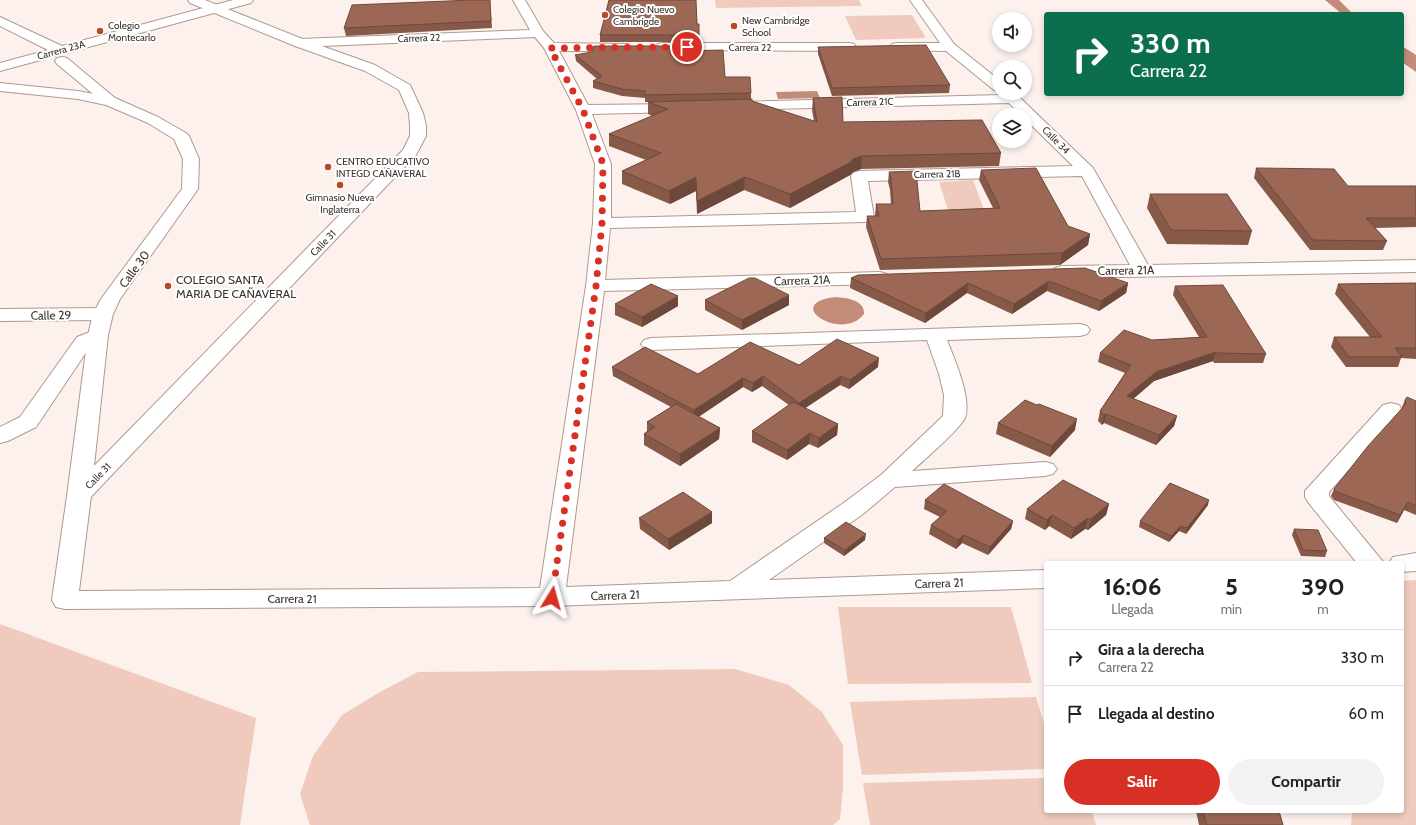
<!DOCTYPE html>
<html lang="es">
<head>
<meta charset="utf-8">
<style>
  body { margin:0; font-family:Cabin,sans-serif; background:#f2f2f2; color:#202124; height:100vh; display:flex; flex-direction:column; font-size:15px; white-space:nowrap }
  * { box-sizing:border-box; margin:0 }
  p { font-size:13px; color:#757577 }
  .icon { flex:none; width:22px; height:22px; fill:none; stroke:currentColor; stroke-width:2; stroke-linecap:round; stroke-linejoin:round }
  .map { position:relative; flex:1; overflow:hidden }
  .panel { position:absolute; left:1044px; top:561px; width:360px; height:252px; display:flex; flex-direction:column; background:#fff; border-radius:4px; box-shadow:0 2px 6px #0003 }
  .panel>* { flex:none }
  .hud { position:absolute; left:1044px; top:12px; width:360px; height:84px; border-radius:4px; box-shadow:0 2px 6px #0003; background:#0b6e4f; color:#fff; overflow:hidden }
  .controls { position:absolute; left:992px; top:12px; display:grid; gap:8px }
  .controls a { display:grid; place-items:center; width:40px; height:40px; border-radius:50%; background:#fff; box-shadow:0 2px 6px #0003; font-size:20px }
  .pin { position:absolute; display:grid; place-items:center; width:34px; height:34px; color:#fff; margin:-17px; border:2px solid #fff; border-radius:50%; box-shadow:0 1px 4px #0007 }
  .me { position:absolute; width:44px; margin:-22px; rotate:8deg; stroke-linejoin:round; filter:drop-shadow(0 0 3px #0008) }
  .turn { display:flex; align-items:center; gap:14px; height:84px; padding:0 20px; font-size:18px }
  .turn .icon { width:52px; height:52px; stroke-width:2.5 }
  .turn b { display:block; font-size:28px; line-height:34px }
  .eta { display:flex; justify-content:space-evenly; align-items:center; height:68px; text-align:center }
  .eta b { font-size:24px; font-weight:700; line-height:28px }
  .primary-button { display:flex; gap:8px; margin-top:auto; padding:8px 20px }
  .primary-button a { flex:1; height:46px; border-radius:24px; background:#d93025; color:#fff; font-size:16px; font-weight:700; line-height:46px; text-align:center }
  .primary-button a+a { background:#f2f2f2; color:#202124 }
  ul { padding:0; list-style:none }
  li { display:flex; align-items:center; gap:12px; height:56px; padding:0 20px; border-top:1px solid #e0e0e0 }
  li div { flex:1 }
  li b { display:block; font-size:15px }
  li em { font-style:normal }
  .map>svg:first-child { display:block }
</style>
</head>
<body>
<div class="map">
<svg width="1416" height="825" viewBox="0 0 1416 825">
  <rect width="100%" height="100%" fill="#fcf1ed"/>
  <!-- green -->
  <path fill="#efcabd" d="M715 0H859L862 6 716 8Z
    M912 15 926 38 856 40 845 16Z
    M973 180 986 215 950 216 939 182Z
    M1416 580V825H1351L1352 811H1402V581Z
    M838 607H1011L1032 683 848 684Z
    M0 624 256 718 240 825H0Z
    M735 669 789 685 822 712 843 745V788L840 819 833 825H310L300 794 313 756 342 715 380 692 418 672Z
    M1036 697 1046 730V769L862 775 850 702Z
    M1046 778V811H1092L1096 825H870L863 783Z"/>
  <!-- water -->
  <path fill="#c38c78" d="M1325 0H1339L1353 14H1342Z
    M1402 46 1416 55V72L1402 62Z
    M817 91 820 98 778 99 776 92Z
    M836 297C847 298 865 300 864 314 842 343 780 303 836 297Z"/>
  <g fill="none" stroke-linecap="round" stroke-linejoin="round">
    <!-- minor casing -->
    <g stroke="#b2988f" stroke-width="2">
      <path id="minor" d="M233 0H253L251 3 0 71V63L48 50 0 26V17L62 46Z
        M513 0H525L543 31 554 43 628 44 630 47 628 50 623 51H559L588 105 677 104 682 105 684 108 682 111 677 112 592 114 611 164V218L856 212 851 176 853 173 859 171 1073 166 1025 119V115H1021L1009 103 736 110 731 109 729 106 731 103 736 102 1001 95 1000 93H1015L1093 168 1148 265 1416 260V272L1062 278 1055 276 1053 272 1055 268 1062 266 1130 265 1082 176 868 181 874 217 871 221 865 222 610 228 605 280 880 272 887 274 889 278 887 282 880 284 604 291 566 587 730 581 845 502 881 475 943 416 944 395 939 374 927 340 651 350 644 348 641 344 644 340 651 338 1080 324 1087 326 1090 330 1087 334 1080 336 947 340C954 358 972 398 965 418 960 429 923 461 912 471L1045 462 1053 464 1057 469 1053 474 1045 476 895 487 863 514 769 580 1046 570V588L552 606 65 609 56 607 52 600 67 496 71 491 79 488 87 491 91 496 79 591 540 588 586 286 593 223 595 164 576 110 544 48 535 37 300 47 295 46 293 43 295 40 300 39 530 30Z
        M910 0H922L954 44 999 80V91L994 90 946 51 892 50 890 47 892 44 897 43H940Z
        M663 43H849L854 44 856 47 854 50 849 51 658 50 656 47 658 44Z
        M62 57 67 58 115 98 117 101 115 104 110 105 105 104 57 64 55 61 57 58Z
        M103 308 110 310 113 314 110 318 103 320 0 321V309Z
        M98 329 105 331 108 335 105 339 91 345 36 427 8 441 0 443V427L20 417 77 337Z
        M1391 403 1399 405 1402 410 1329 492V496L1384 563H1357L1308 502 1305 497V491L1383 405Z
        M1416 553V571L1402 572V563H1389L1393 557Z"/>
    </g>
    <!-- tertiary casing -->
    <g stroke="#b2988f" stroke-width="2">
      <path id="tertiary" d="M188 0H205L305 40 375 65 410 85 423 113 426 126V136L416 155 87 501 79 504 71 501 67 496 88 335 93 314 101 299 182 189 183 159 174 139 148 123 106 105 78 99 0 91V83L78 91 115 98 158 117 186 133 189 136 199 159 198 189 120 299 113 314 108 335 94 466 403 150 410 136V126L409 113 399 90 365 71 295 46 190 3Z"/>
    </g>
    <!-- minor -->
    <use href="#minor" fill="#fff" fill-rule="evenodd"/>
    <!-- tertiary -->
    <use href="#tertiary" fill="#fff" fill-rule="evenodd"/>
  </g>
  <!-- wall -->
  <path fill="#865949" d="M490 0 492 28 346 36 344 28Z
    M696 6 697 24H699V42H600V35Z
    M818 47 950 85 949 93 832 96 818 54Z
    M692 50 725 77 751 93V99L752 101 814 121 812 110 813 98 843 122 1001 153 999 166 861 169 853 172 850 175 790 208 744 190 697 214 696 191 670 204 622 184V171L646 160 609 146V134L652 116 648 114V102H645V98L622 96 593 88V81L597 79 576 61 575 55Z
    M1256 168 1348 186H1416V227L1375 228 1387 241 1383 250H1310L1254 178Z
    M981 170 1068 226 1090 234 1088 245 1060 265 880 270 866 227 867 216H875L876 204H891L890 190 888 182 889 172 920 211 993 208 979 180Z
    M1150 194 1252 231 1248 245 1167 244 1147 208Z
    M851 278 1128 283 1126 293 1099 311 1047 291 1012 314 967 293 925 323 850 288Z
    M1416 283V359L1401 358 1398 367H1346L1331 347 1334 337H1370L1335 294 1338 284Z
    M1175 286 1266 354 1263 363H1214L1213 361 1154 381 1133 399 1177 416 1174 426 1156 445 1104 423 1102 425 1098 421 1100 411 1125 373 1098 362 1100 353 1152 340 1199 337 1173 295Z
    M705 300 789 305 742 330 705 310Z
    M615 304 678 306 642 327 615 315Z
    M799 365 878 367 849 389 840 385 805 408 838 424 837 435 818 448 809 444 787 460 752 442V431L789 405 762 386 752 392 743 387 698 417 720 428 719 439 680 466 644 445V434L647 431V422L671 407 613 376 612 367 698 374Z
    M1405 400 1416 401V515L1404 510 1397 523 1334 500 1331 496 1334 489 1402 408V407Z
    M1037 405 1075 430 1050 457 996 434 998 423Z
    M925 500 1013 521 1011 529 988 555 962 543 956 549 929 534 931 525 940 517 924 509Z
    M1109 504 1106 515 1088 530 1085 529 1071 539 1049 526 1045 530 1025 519 1027 509Z
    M1208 505 1186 534 1179 531 1169 542 1139 527 1140 521Z
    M712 512V523L669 550 640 529 639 518Z
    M1294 529 1327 551 1325 557 1301 556 1292 535Z
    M824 538 865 540 844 556 824 543Z
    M1196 811H1279L1283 825H1199Z"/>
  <!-- shaded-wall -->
  <path fill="#6d493c" d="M692 46V52L681 51Z
    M862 156 861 169 853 172 850 175 790 208V194L853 159Z
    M696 177V191L670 204 669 191Z
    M745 177 744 190 697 214V201Z
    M1090 234 1088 245 1060 265 1062 253Z
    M1049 281 1047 291 1012 314 1014 304Z
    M968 283 967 293 925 323 926 313Z
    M1128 283 1126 293 1099 311 1101 301Z
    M789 295V305L742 330V320Z
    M678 296V306L642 327V317Z
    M1216 352 1213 361 1154 381 1125 406 1127 396 1156 372Z
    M879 358 878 367 849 389 850 380Z
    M763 376 762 386 752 392 753 383Z
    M841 376 840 385 798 413 799 403Z
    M743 378V387L694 420V410Z
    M1106 414 1104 423 1102 425 1104 415Z
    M1177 416 1174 426 1156 445 1159 435Z
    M1077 419 1075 430 1050 457 1052 446Z
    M838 424 837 435 818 448 819 438Z
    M720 428 719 439 680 466V454Z
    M810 433 809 444 787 460V450Z
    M1209 500 1208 505 1186 534 1187 528Z
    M1408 502 1404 510 1397 523 1400 515Z
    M1109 504 1106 515 1088 530 1091 519Z
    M712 512V523L669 550 668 539Z
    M1052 515 1049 526 1045 530 1047 520Z
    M1088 518 1085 529 1071 539 1074 528Z
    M1013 521 1011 529 988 555 990 547Z
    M1181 526 1179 531 1169 542 1171 536Z
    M866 534 865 540 844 556 845 550Z
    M964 535 962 543 956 549 958 540Z"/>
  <!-- building -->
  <path fill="#9c6855" stroke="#6d493c" d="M472 0H490L491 21 344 28 352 5Z
    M609 0H696L697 24H699V35H600Z
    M926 45 950 85 832 88 818 47Z
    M594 46H692L681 51 723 50 725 77H750L751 93 645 95V91L622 89 593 81 602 76 575 55 592 52Z
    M842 97 843 122 982 120 1001 153 862 156 853 159 851 162 790 194 745 177 697 201 696 177 669 191 622 171 661 153 609 134 668 109 648 102 752 99V101L817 122 813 98Z
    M1036 168 1068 226 1090 234 1062 253 881 259 867 216H879L876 204H893L891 179 889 172 916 171 920 211 1000 208 981 170Z
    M1256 168 1334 169 1348 186H1416V218H1366L1387 241 1313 240Z
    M1150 194H1227L1252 231 1171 230Z
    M1085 268 1128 283 1101 301 1049 281 1014 304 968 283 926 313 851 278 858 275Z
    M749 278H755L789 295 742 320 705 300Z
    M1416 283V348H1395L1402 357H1349L1334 337H1382L1338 284Z
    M651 284 678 296 642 317 615 304Z
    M1223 285 1266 354 1217 353 1216 352 1156 372 1127 396 1177 416 1159 435 1106 414 1104 415 1100 411 1131 365 1100 353 1124 330 1152 340 1207 337 1175 286Z
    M837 339 879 358 850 380 841 376 799 403 763 376 753 383 743 378 694 410 612 367 645 347 698 374 750 342 799 365Z
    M1407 397 1416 401V506L1408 502 1400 515 1337 492 1334 489 1368 446 1406 404 1405 400Z
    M1025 400 1037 405 1039 404 1077 419 1052 446 998 423Z
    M793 402 838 424 819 438 810 433 787 450 752 431Z
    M676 404 720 428 680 454 644 434 655 427 647 422Z
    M1063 480 1109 504 1091 519 1088 518 1074 528 1052 515 1047 520 1027 509Z
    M1170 483 1209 500 1187 528 1181 526 1171 536 1140 521Z
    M944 484 1013 521 990 547 964 535 958 540 931 525 947 511 925 500Z
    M683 492 712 512 668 539 639 518Z
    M846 522 866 534 845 550 824 538Z
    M1294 529 1318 530 1327 551 1303 550Z
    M1203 811H1279L1283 825H1207Z"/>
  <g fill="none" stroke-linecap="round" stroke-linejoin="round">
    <!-- route -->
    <path stroke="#d93025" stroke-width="7" stroke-dasharray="0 12.6" d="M552 598 596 286 602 223 603 164 583 110 550 48 687 47"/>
  </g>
  <!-- markers -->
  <g fill="#b34c25" stroke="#fff" stroke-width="1.5">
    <circle cx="605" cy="15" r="4"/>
    <circle cx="734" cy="26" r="4"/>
    <circle cx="100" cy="31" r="4"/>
    <circle cx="328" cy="167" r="4"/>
    <circle cx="340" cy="185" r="4"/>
    <circle cx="168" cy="286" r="4"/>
  </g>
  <g text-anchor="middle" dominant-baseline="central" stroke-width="4" stroke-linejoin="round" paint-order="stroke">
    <!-- far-poi labels -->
    <g font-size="10" fill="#3d332f" stroke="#fff" text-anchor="start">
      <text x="613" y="9">Colegio Nuevo<tspan x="613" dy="12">Cambrigde</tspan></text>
      <text x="742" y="20">New Cambridge<tspan x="742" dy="12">School</tspan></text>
      <text x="108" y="25">Colegio<tspan x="108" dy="12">Montecarlo</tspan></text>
      <text x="336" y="161">CENTRO EDUCATIVO<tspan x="336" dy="12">INTEGD CAÑAVERAL</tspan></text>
      <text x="340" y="197" text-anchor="middle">Gimnasio Nueva<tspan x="340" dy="12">Inglaterra</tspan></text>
    </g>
    <!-- far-street labels -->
    <g font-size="10" fill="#3d332f" stroke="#fff">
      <text transform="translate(419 38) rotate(-2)">Carrera 22</text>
      <text x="750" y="47">Carrera 22</text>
      <text transform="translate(61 50) rotate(-15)">Carrera 23A</text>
      <text transform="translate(870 102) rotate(-2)">Carrera 21C</text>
      <text transform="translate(1056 140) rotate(45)">Calle 34</text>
      <text transform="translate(937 174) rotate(-1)">Carrera 21B</text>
      <text transform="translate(323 243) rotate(-46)">Calle 31</text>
      <text transform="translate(98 476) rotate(-46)">Calle 31</text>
    </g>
    <!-- street labels -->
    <g font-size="12" fill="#3d332f" stroke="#fff">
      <text transform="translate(134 269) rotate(-54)">Calle 30</text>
      <text transform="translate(1126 270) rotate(-1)">Carrera 21A</text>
      <text transform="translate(802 280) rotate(-2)">Carrera 21A</text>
      <text transform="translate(51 315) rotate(-1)">Calle 29</text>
      <text transform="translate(939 583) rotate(-2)">Carrera 21</text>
      <text transform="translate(615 595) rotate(-2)">Carrera 21</text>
      <text x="292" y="598">Carrera 21</text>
    </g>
    <!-- poi labels -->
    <g font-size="12" fill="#3d332f" stroke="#fff" text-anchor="start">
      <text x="176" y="279">COLEGIO SANTA<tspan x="176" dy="14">MARIA DE CAÑAVERAL</tspan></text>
    </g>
  </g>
</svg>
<div class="controls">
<a><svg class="icon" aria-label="sound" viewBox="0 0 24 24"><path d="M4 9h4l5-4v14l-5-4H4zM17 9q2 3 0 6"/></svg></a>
<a><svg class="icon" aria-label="search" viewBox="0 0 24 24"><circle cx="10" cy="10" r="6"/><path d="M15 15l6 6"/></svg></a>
<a><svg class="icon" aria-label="layers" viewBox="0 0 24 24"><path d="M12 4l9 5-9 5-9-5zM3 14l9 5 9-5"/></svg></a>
</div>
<div class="pin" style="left:687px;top:47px;background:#d93025"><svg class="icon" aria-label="arrive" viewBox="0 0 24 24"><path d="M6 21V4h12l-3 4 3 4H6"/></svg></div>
<svg class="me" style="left:552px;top:598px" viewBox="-20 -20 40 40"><path d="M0-17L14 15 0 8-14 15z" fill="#d93025" stroke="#fff" stroke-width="4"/></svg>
<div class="hud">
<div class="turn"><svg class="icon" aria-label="right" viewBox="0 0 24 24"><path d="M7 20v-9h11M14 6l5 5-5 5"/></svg><div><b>330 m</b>Carrera 22</div></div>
</div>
<section class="panel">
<div class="eta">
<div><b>16:06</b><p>Llegada</p></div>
<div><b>5</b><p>min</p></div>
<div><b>390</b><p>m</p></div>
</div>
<ul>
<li><svg class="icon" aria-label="right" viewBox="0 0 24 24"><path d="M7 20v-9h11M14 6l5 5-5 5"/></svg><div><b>Gira a la derecha</b><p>Carrera 22</p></div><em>330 m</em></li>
<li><svg class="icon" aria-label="arrive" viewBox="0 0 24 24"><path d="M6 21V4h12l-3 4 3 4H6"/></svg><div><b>Llegada al destino</b></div><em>60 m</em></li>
</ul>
<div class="primary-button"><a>Salir</a><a>Compartir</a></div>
</section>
</div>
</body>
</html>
